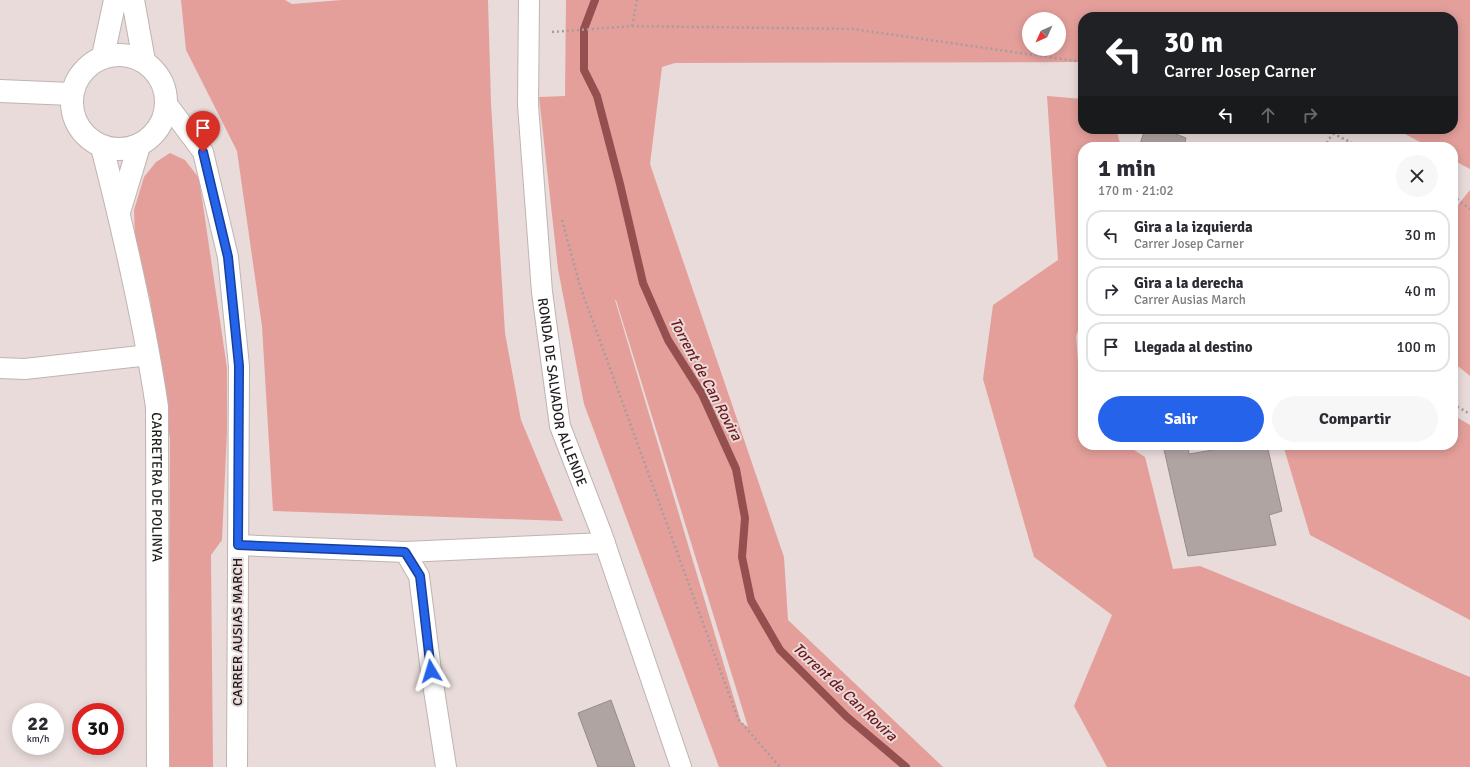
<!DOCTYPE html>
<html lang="es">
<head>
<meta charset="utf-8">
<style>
  body { margin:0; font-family:Signika,sans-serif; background:#f7f7f7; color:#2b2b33; height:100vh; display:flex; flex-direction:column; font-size:15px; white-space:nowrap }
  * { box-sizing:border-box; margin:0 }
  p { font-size:13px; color:#7c7c81 }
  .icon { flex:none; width:22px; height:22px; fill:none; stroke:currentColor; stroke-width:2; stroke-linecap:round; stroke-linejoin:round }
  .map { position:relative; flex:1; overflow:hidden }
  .side { position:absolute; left:1078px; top:142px; width:380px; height:308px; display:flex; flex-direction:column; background:#fff; border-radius:16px; box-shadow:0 2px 10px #0003 }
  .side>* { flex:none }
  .guide { position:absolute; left:1078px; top:12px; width:380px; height:122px; border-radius:16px; box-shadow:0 2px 10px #0003; background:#202124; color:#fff; overflow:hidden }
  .needle { width:26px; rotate:225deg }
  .tools { position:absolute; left:1022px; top:12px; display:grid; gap:8px }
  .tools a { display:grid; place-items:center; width:44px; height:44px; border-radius:50%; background:#fff; box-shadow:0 2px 10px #0003; font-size:20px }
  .speed { position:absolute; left:12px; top:703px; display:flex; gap:8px; font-size:20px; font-weight:700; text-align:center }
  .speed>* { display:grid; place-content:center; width:52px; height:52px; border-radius:50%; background:#fff; box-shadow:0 2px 10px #0003; line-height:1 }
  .speed small { font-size:10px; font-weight:400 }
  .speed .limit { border:6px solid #d22; background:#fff; color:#111 }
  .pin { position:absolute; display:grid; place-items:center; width:34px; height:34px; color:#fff; margin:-41px -17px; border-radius:50% 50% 50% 0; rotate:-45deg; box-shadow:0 0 4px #0007 }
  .pin .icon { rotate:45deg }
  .me { position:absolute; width:44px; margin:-22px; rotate:353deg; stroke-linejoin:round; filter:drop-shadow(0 0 3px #0008) }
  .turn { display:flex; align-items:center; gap:14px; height:84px; padding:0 20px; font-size:18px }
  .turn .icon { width:52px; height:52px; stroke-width:2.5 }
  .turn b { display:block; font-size:28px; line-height:34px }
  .lanes { display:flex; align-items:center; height:38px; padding:0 20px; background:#0003; justify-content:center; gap:20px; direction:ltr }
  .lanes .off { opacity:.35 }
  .round { display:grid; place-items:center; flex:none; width:42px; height:42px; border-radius:21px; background:#f7f7f7 }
  .head { display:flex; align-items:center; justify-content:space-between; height:68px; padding:0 20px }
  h1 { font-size:24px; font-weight:700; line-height:30px }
  .primary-button { display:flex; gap:8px; margin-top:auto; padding:8px 20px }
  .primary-button a { flex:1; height:46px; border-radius:24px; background:#2563eb; color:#fff; font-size:16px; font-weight:700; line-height:46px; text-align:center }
  .primary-button a+a { background:#f7f7f7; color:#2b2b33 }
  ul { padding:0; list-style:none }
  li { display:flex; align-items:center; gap:12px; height:50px; margin:0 8px 6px; padding:0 12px; border:2px solid #e1e1e2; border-radius:16px }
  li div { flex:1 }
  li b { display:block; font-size:15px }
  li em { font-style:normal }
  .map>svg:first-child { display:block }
</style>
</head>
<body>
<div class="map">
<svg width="1470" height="767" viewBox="0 0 1470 767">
  <rect width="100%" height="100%" fill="#e8dbda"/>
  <!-- green -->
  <path fill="#e49f9b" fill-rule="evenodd" d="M181 0H285L292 4 342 0H488L491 103 505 333 521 420 563 521 273 511 262 326 237 151 186 50Z
    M566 0H1470V169L1453 160V147H1429L1396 129H1453V17H1083V62L675 63 662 67 650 164 784 557 788 620 943 767H719L584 404 558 269 539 97 565 96ZM1029 19H1059V49H1029ZM615 300H616L748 727 741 722Z
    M1047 96 1083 99V129H1117V132L1121 147H1083V318L1076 336 1082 416 1083 417V445H1126L1145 457 1173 569 1200 566 1470 677V767H1107L1074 706 1112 615 1034 557 983 379 993 305 1058 260Z
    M170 153 185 160 199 178 227 368V431L222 540 211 555 213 767H168L170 439 150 299 135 240 134 210 144 177 156 162Z
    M1470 190V376L1453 362V211Z
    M1453 415 1470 425V620L1310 535 1283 445H1453Z"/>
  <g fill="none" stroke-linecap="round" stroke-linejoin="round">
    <!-- stream -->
    <path stroke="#94504f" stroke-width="8" d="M595 0 584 29V70L597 96 620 184 643 283 668 340 702 394 736 469 745 518 742 557 751 600 780 650 847 717 906 767"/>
  </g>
  <!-- building -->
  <path fill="#b0a4a3" stroke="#968b8a" d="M1145 129H1163L1186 138 1184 147H1139Z
    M1163 445H1188L1189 454 1243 445H1267L1282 511 1269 515 1276 545 1188 556Z
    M611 700 635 767H598L578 713Z"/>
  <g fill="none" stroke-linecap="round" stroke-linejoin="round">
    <!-- street casing -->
    <g stroke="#bfb4b3" stroke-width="22">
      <g id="street">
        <path id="s1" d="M529 0 528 105 542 292 560 426 601 532 681 767"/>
        <path d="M167 104 203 152 228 257 239 366 237 767"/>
        <path d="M0 368 25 369 149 355"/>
        <path d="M238 545 405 552 419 576 431 671 446 767"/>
        <path d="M405 552 605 543"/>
      </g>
    </g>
    <!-- secondary casing -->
    <g stroke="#bfb4b3" stroke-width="24">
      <g id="secondary">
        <path d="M133 0 144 61"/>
        <circle cx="119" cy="102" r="47"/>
        <path d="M103 56 115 0"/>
        <path d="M0 91 71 94"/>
        <path id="s2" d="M102 147C124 233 144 319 157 407L158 767"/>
        <path d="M119 212 139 146"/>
      </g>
    </g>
    <!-- path -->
    <path stroke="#a79d9c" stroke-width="2.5" stroke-dasharray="2 3" stroke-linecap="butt" d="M632 26 637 0
      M552 32 632 26 853 29 1083 62
      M1324 129 1360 147
      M1324 147 1333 133
      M1453 196 1470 209
      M562 220 580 286 738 719 780 767
      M1453 404 1470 414"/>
    <!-- street -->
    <use href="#street" stroke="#fff" stroke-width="20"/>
    <!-- secondary -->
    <use href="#secondary" stroke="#fff" stroke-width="22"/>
  </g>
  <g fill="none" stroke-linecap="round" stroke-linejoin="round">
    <!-- route casing -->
    <g stroke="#184099" stroke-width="10">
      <path id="route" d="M203 152 228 257 239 366 238 545 405 552 420 576 431 671"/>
    </g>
    <!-- route -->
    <use href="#route" stroke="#2563eb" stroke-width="7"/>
  </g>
  <g text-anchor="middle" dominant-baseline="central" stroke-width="4" stroke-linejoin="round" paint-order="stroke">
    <!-- street labels -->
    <g font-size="14" fill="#231e1e" stroke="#e8dbda">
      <text stroke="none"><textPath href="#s1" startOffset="395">RONDA DE SALVADOR ALLENDE</textPath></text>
      <text stroke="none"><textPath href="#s2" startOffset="346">CARRETERA DE POLINYA</textPath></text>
      <text transform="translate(237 632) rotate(-90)">CARRER AUSIAS MARCH</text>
    </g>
    <!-- water labels -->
    <g font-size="15" font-style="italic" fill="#6e171d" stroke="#e8dbda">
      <text transform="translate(706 379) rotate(62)">Torrent de Can Rovira</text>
      <text transform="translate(845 692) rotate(43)">Torrent de Can Rovira</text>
    </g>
  </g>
</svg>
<div class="tools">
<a><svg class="needle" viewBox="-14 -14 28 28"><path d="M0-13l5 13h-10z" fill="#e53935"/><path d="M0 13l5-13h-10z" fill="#7c7c81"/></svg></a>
</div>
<div class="speed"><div>22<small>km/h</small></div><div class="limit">30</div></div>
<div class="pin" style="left:203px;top:152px;background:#d93025"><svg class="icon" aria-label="arrive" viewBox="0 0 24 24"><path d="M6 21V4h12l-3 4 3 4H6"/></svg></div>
<svg class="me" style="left:431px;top:671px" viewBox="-20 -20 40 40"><path d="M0-17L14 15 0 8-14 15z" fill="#2563eb" stroke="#fff" stroke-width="4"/></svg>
<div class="guide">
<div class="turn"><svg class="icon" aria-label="left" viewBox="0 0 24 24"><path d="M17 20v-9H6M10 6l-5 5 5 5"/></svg><div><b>30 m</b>Carrer Josep Carner</div></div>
<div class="lanes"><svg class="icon" aria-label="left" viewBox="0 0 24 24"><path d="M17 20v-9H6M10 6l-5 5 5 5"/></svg><svg class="icon off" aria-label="ahead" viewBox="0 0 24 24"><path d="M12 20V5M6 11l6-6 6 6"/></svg><svg class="icon off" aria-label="right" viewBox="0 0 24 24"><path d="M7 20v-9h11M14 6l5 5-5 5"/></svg></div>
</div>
<section class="side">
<div class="head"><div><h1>1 min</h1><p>170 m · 21:02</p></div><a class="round"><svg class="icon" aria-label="close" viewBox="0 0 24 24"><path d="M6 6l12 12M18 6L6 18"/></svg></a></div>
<ul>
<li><svg class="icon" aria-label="left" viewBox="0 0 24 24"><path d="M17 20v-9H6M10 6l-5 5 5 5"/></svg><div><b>Gira a la izquierda</b><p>Carrer Josep Carner</p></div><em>30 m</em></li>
<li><svg class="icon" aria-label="right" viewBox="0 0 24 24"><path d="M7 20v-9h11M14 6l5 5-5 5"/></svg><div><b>Gira a la derecha</b><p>Carrer Ausias March</p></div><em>40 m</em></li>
<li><svg class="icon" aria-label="arrive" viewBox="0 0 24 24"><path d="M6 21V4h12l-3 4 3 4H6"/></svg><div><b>Llegada al destino</b></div><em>100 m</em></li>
</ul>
<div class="primary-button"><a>Salir</a><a>Compartir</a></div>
</section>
</div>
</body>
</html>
